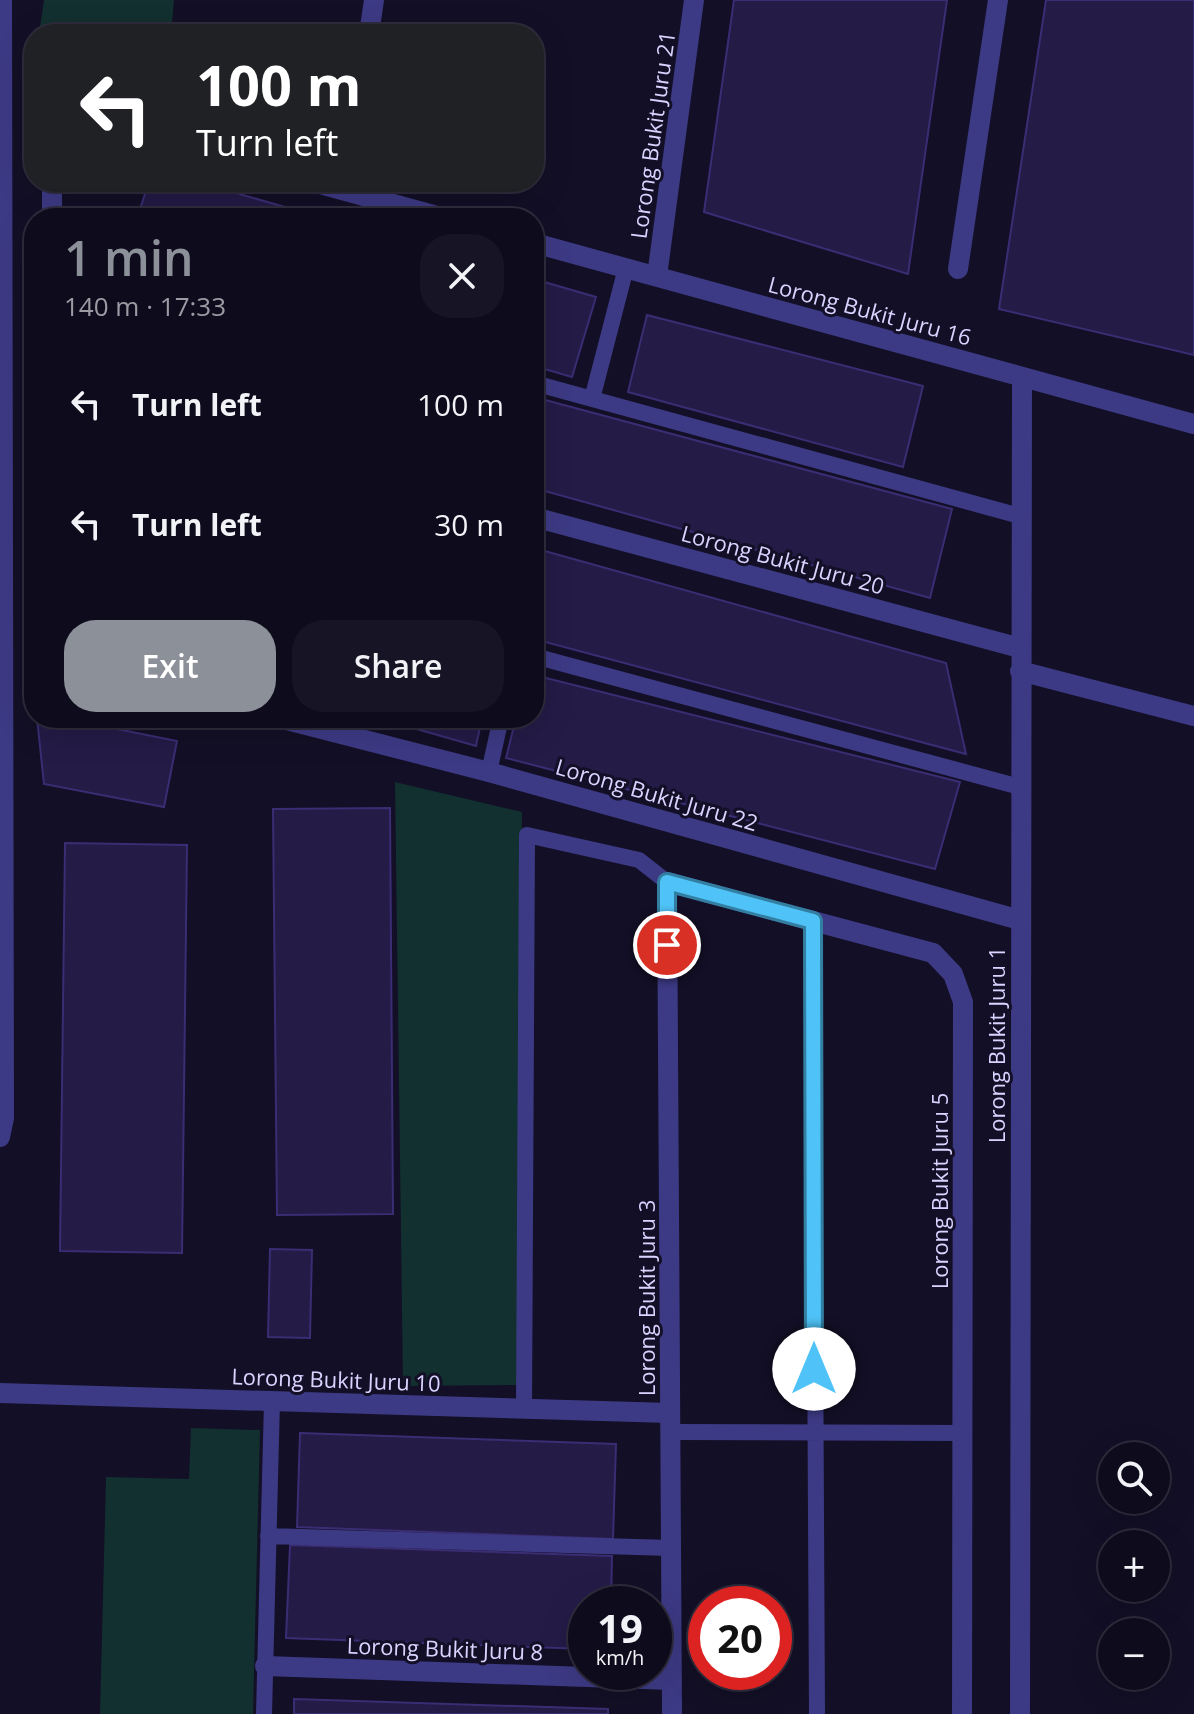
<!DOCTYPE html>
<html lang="en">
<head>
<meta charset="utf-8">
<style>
  body { margin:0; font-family:"Open Sans",sans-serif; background:#171425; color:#f1f3f6; height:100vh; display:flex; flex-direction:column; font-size:30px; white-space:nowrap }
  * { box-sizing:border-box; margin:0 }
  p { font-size:26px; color:#9b9ba3 }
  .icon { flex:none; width:44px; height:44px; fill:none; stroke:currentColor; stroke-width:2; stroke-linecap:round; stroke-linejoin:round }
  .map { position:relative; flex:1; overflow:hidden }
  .details { position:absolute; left:24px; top:208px; width:520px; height:520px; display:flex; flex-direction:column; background:#0e0b1c; border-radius:32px; box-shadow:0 8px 32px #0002,0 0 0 2px #2e2b3b }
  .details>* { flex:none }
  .top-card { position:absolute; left:24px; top:24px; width:520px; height:168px; border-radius:32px; box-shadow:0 8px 32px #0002,0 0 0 2px #2e2b3b; background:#202124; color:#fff; overflow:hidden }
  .tools { position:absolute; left:1098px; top:1442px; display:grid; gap:16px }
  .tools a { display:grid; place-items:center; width:72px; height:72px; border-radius:50%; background:#0e0b1c; box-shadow:0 8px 32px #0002,0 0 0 2px #2e2b3b; font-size:40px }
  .speed { position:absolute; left:568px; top:1586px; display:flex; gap:16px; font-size:40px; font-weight:700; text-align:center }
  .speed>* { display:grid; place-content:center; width:104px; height:104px; border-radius:50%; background:#0e0b1c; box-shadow:0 8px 32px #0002,0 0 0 2px #2e2b3b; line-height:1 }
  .speed small { font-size:20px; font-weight:400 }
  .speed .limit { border:12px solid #d22; background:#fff; color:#111 }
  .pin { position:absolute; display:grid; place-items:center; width:68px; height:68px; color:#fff; margin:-34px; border:4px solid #fff; border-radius:50%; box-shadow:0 2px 8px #0007 }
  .me { position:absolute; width:88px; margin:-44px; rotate:0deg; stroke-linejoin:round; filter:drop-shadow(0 0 6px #0008) }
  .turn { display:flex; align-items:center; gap:28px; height:168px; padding:0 40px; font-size:36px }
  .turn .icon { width:104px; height:104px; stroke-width:2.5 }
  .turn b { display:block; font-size:56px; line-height:68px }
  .round { display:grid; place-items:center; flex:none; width:84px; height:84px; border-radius:32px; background:#171425 }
  .overview { display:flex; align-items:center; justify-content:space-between; height:136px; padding:0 40px }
  h1 { font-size:48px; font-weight:600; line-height:60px; color:#8c9099 }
  .primary-button { display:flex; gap:16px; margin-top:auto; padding:16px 40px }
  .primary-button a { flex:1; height:92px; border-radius:32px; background:#8c9099; color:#fff; font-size:32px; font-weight:600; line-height:92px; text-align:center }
  .primary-button a+a { background:#171425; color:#f1f3f6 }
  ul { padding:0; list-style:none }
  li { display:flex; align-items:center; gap:24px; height:120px; padding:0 40px }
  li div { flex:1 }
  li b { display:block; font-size:30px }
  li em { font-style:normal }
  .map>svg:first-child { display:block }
</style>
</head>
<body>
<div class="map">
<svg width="1194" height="1714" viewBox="0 0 1194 1714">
  <rect width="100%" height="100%" fill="#130f26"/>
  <!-- green -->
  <path fill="#12302f" d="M44 0H174L171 34H39Z
    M395 782 522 812 517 1385 403 1386Z
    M191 1428 260 1430 253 1714H100L106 1477 189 1479Z"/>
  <!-- building -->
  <path fill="#241b47" stroke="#3b2d73" stroke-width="2" d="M734 0H947L908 274 704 212Z
    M1046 0H1194V355L999 309Z
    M149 182H198L323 218H137Z
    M534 279 596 297 572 377 534 366Z
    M647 315 923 386 903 467 628 392Z
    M534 397 952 509 930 598 534 488Z
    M534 548 946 663 966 754 534 639Z
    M534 675 960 782 935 869 506 758 516 718H534Z
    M37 718H62L177 741 164 807 44 784Z
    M378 718H482L476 746Z
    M390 808 393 1214 277 1215 273 809Z
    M65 843 187 845 182 1253 60 1251Z
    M270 1249 312 1250 310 1338 268 1337Z
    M300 1433 616 1444 613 1539 297 1527Z
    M290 1545 612 1556 611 1604H586V1649L286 1638Z
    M294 1699 608 1709V1714H294Z"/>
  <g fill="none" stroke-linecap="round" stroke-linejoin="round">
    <!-- lane -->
    <path stroke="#3d3a85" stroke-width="16" d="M534 383 1020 516
      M592 399 626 268
      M534 656 1020 787
      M489 772 501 718
      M813 921 817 1714
      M524 1409 527 835 639 860 667 882
      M670 1432 963 1433
      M268 1536 671 1548
      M264 1714 272 1401"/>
    <!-- street -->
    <path stroke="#3d3a85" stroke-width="20" d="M369 34 374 0
      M313 182 444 218
      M52 218V182
      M534 243 1194 424
      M958 269 998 0
      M657 276 694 0
      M534 517 1020 648
      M1020 671 1194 716
      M279 718 489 772 1020 920
      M0 1137 4 1118 2 0
      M0 1393 670 1413
      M265 1666 672 1680
      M672 1714 667 882 933 953 953 974 963 1002 962 1714
      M1020 1714 1022 377"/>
  </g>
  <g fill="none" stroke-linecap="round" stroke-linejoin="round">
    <!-- route casing -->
    <g stroke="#337fa1" stroke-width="20">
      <path id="route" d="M667 945V882L813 921 814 1369"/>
    </g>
    <!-- route -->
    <use href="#route" stroke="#4fc3f7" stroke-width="14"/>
  </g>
  <g text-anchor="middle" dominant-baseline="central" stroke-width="6" stroke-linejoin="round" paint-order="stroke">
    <!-- street labels -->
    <g font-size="22" fill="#d9d4ff" stroke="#130f26">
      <text transform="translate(652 135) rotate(-82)">Lorong Bukit Juru 21</text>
      <text transform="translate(870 310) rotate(15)">Lorong Bukit Juru 16</text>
      <text transform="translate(783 559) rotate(15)">Lorong Bukit Juru 20</text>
      <text transform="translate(657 794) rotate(16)">Lorong Bukit Juru 22</text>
      <text transform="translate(996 1045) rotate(-90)">Lorong Bukit Juru 1</text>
      <text transform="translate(939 1191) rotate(-90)">Lorong Bukit Juru 5</text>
      <text transform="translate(646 1298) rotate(-90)">Lorong Bukit Juru 3</text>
      <text transform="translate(336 1379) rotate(2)">Lorong Bukit Juru 10</text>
      <text transform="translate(445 1648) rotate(2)">Lorong Bukit Juru 8</text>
    </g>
  </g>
</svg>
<div class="tools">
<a><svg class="icon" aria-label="search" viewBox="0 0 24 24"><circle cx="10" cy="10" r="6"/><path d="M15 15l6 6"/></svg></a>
<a>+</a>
<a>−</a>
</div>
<div class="speed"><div>19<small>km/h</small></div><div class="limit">20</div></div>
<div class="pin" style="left:667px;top:945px;background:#d93025"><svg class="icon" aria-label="arrive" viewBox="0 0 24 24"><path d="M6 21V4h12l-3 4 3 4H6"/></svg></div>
<svg class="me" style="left:814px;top:1369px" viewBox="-20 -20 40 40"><circle r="19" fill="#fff"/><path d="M0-13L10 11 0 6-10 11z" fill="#4fc3f7"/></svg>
<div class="top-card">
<div class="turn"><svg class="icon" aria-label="left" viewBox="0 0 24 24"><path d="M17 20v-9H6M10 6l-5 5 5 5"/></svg><div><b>100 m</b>Turn left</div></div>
</div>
<section class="details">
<div class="overview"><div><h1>1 min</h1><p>140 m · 17:33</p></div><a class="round"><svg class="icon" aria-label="close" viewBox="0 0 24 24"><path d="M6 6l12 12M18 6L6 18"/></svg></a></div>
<ul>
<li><svg class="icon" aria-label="left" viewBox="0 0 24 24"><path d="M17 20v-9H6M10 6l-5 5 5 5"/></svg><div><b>Turn left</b></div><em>100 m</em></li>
<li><svg class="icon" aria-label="left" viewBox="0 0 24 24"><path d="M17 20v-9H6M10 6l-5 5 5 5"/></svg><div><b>Turn left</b></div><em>30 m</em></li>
</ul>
<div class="primary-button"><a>Exit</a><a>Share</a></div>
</section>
</div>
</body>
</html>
